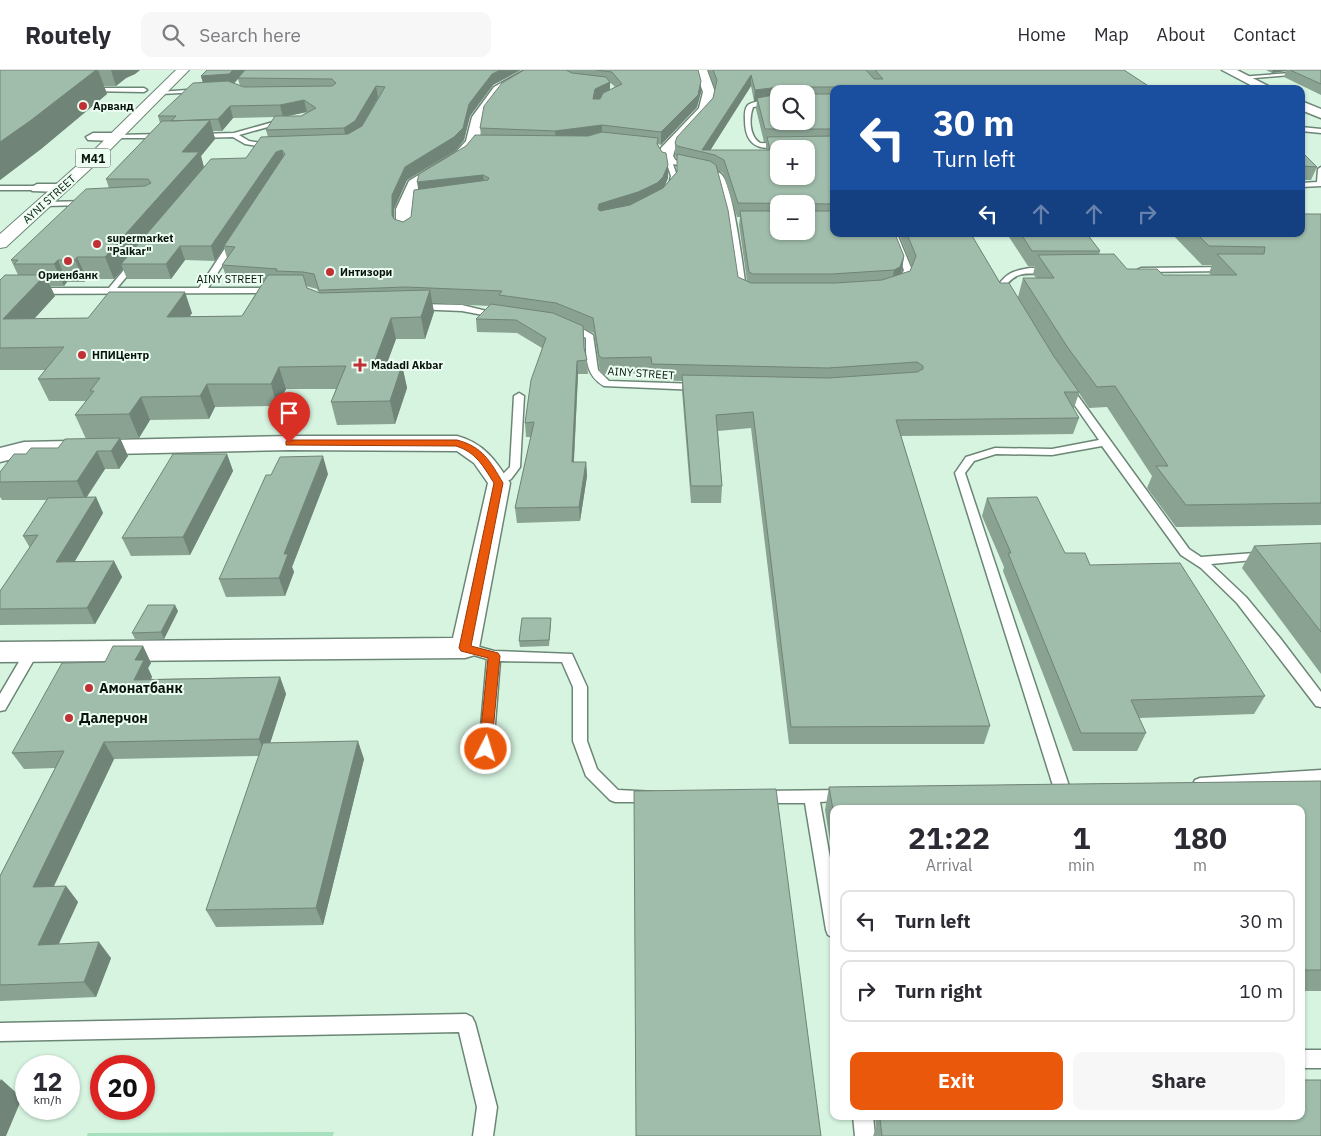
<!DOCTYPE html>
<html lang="en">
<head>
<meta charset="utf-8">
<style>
  body { margin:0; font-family:"IBM Plex Sans",sans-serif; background:#f7f7f7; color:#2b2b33; height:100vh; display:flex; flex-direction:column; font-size:19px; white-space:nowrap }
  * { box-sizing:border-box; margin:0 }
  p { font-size:16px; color:#7c7c81 }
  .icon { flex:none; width:28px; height:28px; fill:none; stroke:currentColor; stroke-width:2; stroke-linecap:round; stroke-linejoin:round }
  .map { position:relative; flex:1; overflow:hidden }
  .side { position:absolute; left:830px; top:735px; width:475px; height:315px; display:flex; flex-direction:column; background:#fff; border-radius:10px; box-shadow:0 1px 4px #0004 }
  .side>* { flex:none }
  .banner { position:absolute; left:830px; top:15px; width:475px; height:152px; border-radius:10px; box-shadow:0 1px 4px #0004; background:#1a4fa0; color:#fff; overflow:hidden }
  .fabs { position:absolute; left:770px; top:15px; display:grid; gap:10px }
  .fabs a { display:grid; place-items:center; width:45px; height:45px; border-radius:10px; background:#fff; box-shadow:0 1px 4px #0004; font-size:25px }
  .speed { position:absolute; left:15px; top:985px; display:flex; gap:10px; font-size:25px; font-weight:700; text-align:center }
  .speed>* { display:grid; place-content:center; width:65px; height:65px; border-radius:50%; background:#fff; box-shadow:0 1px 4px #0004; line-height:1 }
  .speed small { font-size:12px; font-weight:400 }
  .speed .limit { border:8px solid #d22; background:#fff; color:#111 }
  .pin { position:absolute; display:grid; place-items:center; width:42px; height:42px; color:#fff; margin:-51px -21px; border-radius:50% 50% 50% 0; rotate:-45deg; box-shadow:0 0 5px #0007 }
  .pin .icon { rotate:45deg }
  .me { position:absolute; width:55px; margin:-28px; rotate:5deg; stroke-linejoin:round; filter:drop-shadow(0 0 4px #0008) }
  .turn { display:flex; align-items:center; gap:18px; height:105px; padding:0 20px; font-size:22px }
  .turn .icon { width:65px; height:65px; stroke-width:2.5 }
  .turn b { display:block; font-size:35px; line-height:42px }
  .lanes { display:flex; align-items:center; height:48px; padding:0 20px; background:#0003; justify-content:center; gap:25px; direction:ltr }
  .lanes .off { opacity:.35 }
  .eta { display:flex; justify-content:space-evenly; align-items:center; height:85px; text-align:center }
  .eta b { font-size:30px; font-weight:800; line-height:35px }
  .button { display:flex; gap:10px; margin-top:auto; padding:10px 20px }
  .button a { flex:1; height:58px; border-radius:10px; background:#ea580c; color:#fff; font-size:20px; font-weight:800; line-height:58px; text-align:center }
  .button a+a { background:#f7f7f7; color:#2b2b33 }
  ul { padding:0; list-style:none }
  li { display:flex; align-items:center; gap:15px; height:62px; margin:0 10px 8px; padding:0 10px; border:2px solid #e1e1e2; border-radius:10px }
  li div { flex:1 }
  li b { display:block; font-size:19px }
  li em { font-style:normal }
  header { display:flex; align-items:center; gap:30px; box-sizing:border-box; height:70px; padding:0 25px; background:#fff; border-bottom:1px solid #e1e1e2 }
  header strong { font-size:24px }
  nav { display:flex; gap:28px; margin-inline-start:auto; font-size:18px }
  .search { width:350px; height:45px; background:#f7f7f7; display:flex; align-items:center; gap:12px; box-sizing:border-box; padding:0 18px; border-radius:10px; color:#7c7c81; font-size:19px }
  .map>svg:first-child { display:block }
</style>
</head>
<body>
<header>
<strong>Routely</strong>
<div class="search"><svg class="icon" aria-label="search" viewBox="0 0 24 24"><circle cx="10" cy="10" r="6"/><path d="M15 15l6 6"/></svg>Search here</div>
<nav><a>Home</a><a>Map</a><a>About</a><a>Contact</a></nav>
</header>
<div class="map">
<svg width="1321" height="1066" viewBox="0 0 1321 1066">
  <rect width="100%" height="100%" fill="#d7f4e1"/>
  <!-- green -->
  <path fill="#a7e0bc" d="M334 1062 333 1066H87L88 1063Z"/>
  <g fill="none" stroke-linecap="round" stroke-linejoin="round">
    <!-- service casing -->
    <g stroke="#6c8676" stroke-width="3">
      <path id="service" d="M1300 0H1308L1313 3 1243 9 1240 7 1303 2Z
        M89 18H144L147 20 144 22 87 21Z
        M202 19 200 22 161 24 158 22Z
        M779 30V34L753 37C749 48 749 66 760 73L781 74 784 76C780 79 775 78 769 78 751 78 745 67 745 50 745 46 744 39 748 35 753 30 771 31 779 30Z
        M284 49 286 52 239 65 249 71 272 75 270 78 245 74 233 67 198 68 195 66 198 64 234 63Z
        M1301 57 1321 59V63L1301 61Z
        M115 65 163 64 166 66 163 68H113Z
        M669 89C682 92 711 95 721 104 733 114 743 199 746 218L751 222 750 224H744L738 219 729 153 717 107 710 102 673 94 677 106 673 120 668 121 671 106 666 91Z
        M1321 97V116L1301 117V113L1317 112 1318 99Z
        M0 116H37L40 118 37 120H0Z
        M90 131 91 133 87 135 44 136 40 134 44 132Z
        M889 164H897L912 200 907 214 904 217 897 215 904 200Z
        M231 169 238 171 208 218H275L279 221 278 223 0 224V218H109L132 190H135L139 192 117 218H199Z
        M1229 197V201H1226L1141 202 1137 200 1141 198Z
        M1030 198H1051L1055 200C1041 210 1022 195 1007 214L1014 226 1007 228 999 214C1009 201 1015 201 1030 198Z
        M417 234 462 235 503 245 499 248 462 241 414 239V235Z
        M568 254H574L593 265 598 300 609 311 698 314 703 317 698 320 604 316C585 305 586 287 586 268L568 258Z
        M1067 314 1070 315 1189 479 1201 487 1268 482 1270 485 1268 488 1264 489 1211 494 1246 527 1280 568 1321 622V637L1316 636 1237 533 1201 498 1181 485 1102 376 1052 385 996 384 974 391 965 403 1071 722 1068 726 1063 728 1058 726 1055 722 955 403 966 387 995 378 1052 379 1099 370 1062 317Z
        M519 323 524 326 520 397 511 409 499 416 494 413 510 397 514 326Z
        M465 573 494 581 572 584 587 617V671L597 699 618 720 656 722 659 726 656 730 651 732H615L610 730 586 706 573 671V617L562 592 500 591 493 679 491 683 486 685 481 683 479 679 487 589 460 581 458 578 460 575Z
        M32 576 37 578 39 581 5 640 0 641V624L27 578Z
        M1321 700V712L1200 720 1195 718 1193 714 1195 710 1200 708Z
        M843 720 848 722 851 726 848 730 820 732 834 810V868L828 865 826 860 805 733H761L756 731 753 727 756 723 761 721Z
        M466 944 472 947 475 953 497 1037 493 1066H473L477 1037 459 962 0 971V953Z
        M1301 980H1321V998H1301Z
        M853 1046H873L875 1066H855Z"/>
    </g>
    <!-- minor casing -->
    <g stroke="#6c8676" stroke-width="3">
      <path id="minor" d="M525 0H539L502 23 484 47 479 72 467 87 420 116 412 139V159L404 164 398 162 396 159V139L409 111 457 81 466 71 472 47 494 17Z
        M695 0H707L715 22 711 39 675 79 673 86 676 91 674 94H664L659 86 661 78 699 38 703 22Z
        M1222 0H1237L1274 19H1258Z
        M1301 31 1321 39V48L1301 40Z
        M93 63H115L122 67 115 71 88 70 86 67Z
        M37 114H61L68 118 61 122 32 121 30 118Z
        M289 366H457C484 373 496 391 510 413L479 578 475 585 465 588 0 592V572L453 568 488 413 474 393 457 381 289 380 24 386 0 392V378L24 372Z"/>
    </g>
    <!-- trunk casing -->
    <g stroke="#6c8676" stroke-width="2">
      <path id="trunk" d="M176 0H189L99 91 6 177 0 178V164L89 85Z"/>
    </g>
    <!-- service -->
    <use href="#service" fill="#fff" fill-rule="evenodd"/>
    <!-- minor -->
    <use href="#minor" fill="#fff" fill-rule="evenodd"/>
    <!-- trunk -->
    <use href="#trunk" fill="#fff" fill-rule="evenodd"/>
  </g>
  <!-- wall -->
  <path fill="#8aa292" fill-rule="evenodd" d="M0 0H140L135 4 126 8 116 16H104L107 24 41 79 0 110Z
    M207 0 493 15 470 46 464 70 456 80 407 110 394 139V149L403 152 411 147 418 119 466 76 481 65 480 58 524 0H698L701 22 697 37 661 75 658 74 668 108 665 115 677 102V88L675 86V73L713 28 715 18 708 0H1124L1153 19H834V164L904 186 902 200 900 204 910 201 912 197 899 164H971L1000 213 1018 227 1023 208H1036L1033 204 1035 196H1028L1007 164H1087L1100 181 1099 185 1127 199 1163 205H1211L1209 203 1212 195H1202L1172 164H1301L1321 144V455L1176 457 1147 418 1152 406 1107 337 1089 338 1079 323 1074 338H1073L1079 348 1073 364 901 366 990 656 984 674H789L751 358 718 361 722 416 721 433H691L682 321V311L652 310 651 303 602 304 600 302 594 263 584 259V279L587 290 588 304H578L574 392H586L587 406 580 451 517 453 515 438 531 367H526L525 353 542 278 517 263 477 262 476 249 489 236 432 233 434 242 425 269H396L386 295H402L407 318 395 354 337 355 331 332 336 319H286L277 336 215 337 209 349 150 350 139 368 86 369 75 345 86 331H49L38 309 45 300H0V210L18 205 11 190 109 118 106 109 160 53 158 46 203 12 201 6ZM238 9 240 16 234 14ZM610 13 612 14 615 17 610 20ZM751 16 754 31H757L756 39 764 72H766V80H710ZM779 24H806L779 51ZM307 42 301 46H287ZM275 47 266 60 268 67 246 88 204 97 201 86 215 69 213 61H222L233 48ZM717 100 723 103 737 147H740L739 155 747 211 738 207ZM779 134H806L779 161ZM224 178 227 188 222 195 227 209 263 212 242 246H190L192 243 88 248 34 249 55 226 50 216H64L67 212H84L87 209H114L123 199 127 209H171L185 190 215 191ZM306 216 317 219 319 223 307 218Z
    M1266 0H1321V25L1284 7 1286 1 1272 3Z
    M1301 81 1317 97 1311 110H1301Z
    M120 368 128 386 119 399H105L87 427H96L103 443 75 491H114L122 507 95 554 0 555V521L30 478 23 466 47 430H2L0 427V402L26 384 58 378Z
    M227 384 233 401 190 485 131 486 122 468Z
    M328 404 292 497 294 502 285 526 226 527 219 509Z
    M987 428 1065 483 1090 495 1265 626 1254 644 1139 648 1146 663 1137 681H1073L1003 501 1004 497 982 446Z
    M1321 473V604L1242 498 1254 476Z
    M178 541 164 569H135L132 563Z
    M551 554 549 576 520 577 519 571Z
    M143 576 151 593 148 598 152 607 151 609 280 607 286 624 270 673 364 689 323 855 216 857 206 840 259 686 114 689 53 817 66 816 78 832 59 874 111 888 96 927 0 931V806L55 698 24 699 12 683 105 592Z
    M1321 711V921H1301V739H834V797L825 740 829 717Z
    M875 1046H1301L1321 1066H873L876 1058Z"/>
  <!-- shaded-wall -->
  <path fill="#708477" d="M96 0H98L107 24 41 79 0 110V72Z
    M111 0H140L135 4 126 8 116 16Z
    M233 0H246L232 15 204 17 201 6Z
    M500 0H521L493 15 470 46 464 70 456 80 407 110 394 139V159L392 145V125L405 97 469 34 492 4Z
    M1273 0H1287L1286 1 1272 3Z
    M751 5V16L708 84 702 80Z
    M701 11V22L697 37 661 75V62Z
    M610 12V23L595 31 593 29 595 19Z
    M376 16 378 27 358 64 346 70 344 58Z
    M780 17 779 28H757V31H754L755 20Z
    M304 30 307 42 283 47 280 35Z
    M230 36 233 48 222 61 218 49Z
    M210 50 215 69 201 86 205 102 121 194 123 199 114 209 105 187 182 82Z
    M602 55V67L556 73 555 61Z
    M282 80 285 92 224 176V178L215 191 211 176 276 82Z
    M668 95V108L663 120 598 153V139L599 134Z
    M483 105 485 118 419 125 417 112Z
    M180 176 185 190 171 209 166 194Z
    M904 186 902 200 898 212 892 214 894 200Z
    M77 187 87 209 84 212 75 190Z
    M58 190 67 212 64 216 54 194Z
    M45 205 55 226 14 271 3 249Z
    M430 220 434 242 425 269 421 247Z
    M185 222 192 243 175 268 167 247Z
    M391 248 396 269 378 318 373 296Z
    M577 291 578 304 573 406 572 392Z
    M402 295 407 318 395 354 390 331Z
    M279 297 286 319 277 336 271 314Z
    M207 314 215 337 209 349 200 326Z
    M141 327 150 350 139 368 129 344Z
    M120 368 128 386 119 399 111 381Z
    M97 381 105 399 85 429 77 411Z
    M227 384 233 401 190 485 183 467Z
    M323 386 328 404 292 497 294 502 285 526 279 508 284 484Z
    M586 392 587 406 580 451 579 437Z
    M96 427 103 443 65 508 56 492Z
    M114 491 122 507 95 554 87 538Z
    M175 535 178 541 164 569 161 562Z
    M143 576 151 593 148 598 152 607 143 626 134 610 135 590Z
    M280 607 286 624 266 686 259 669Z
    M358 671 364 689 323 855 316 838Z
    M104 672 114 689 46 833 33 817Z
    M66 816 78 832 51 890 38 875Z
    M99 872 111 888 96 927 84 912Z
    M1 1009 22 1028 6 1066H0V1011Z"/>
  <!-- building -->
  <path fill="#a0bcaa" stroke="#708477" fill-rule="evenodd" d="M0 0H96L30 51 0 72Z
    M207 0H233L229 4 201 6Z
    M245 0H500L492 4 469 34 463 58 454 67 405 97 392 125V145L394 149 403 152 411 147 414 120 488 110 489 108 483 105 417 112 419 104 466 76 475 65 588 66 602 62 658 68 657 74 662 82 666 83 668 95 663 107 657 113 638 122 599 134 598 139 600 141 630 135 663 118 677 102V84L710 91 716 95 728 140 738 207 751 213H835L882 210 910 201 916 186 907 164H971L1000 213H1009L1053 285 1079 322H1064L1079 348 896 350 990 656 791 657 753 342 716 345 722 416H691L682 305 828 308 917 302 923 299V296L917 292 828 298 652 294 651 287 602 288 599 286 593 248 556 233 499 225 502 221 406 217 323 220H319L314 204 303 202 276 201 277 199 222 195 235 177 224 176 285 84 282 80 276 82 211 176H180L166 194H121L211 89 246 88 261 67 348 64 362 56 385 17 376 16 355 51 344 58 266 60 275 46H301L316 38 304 30 280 35 230 36 218 49 171 51 176 46H158L193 13 228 11 244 17 332 16 336 13 332 9 238 8Z
    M524 0H566L572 3 606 7 610 12 595 19 593 29H600L603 23 622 14 612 2 596 0H698L701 11 698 25 661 62 602 55 555 61 480 58 484 36 502 13Z
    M713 0H866L874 9H883L875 0H1124L1153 19H836L835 17H806L807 24H834V59H765L757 28 779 24V51H806V24H780L782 18 780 17 755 20 751 5 702 80H770L767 67 834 66V134L738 133 724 90 715 85 677 76 675 73 677 67 713 28 717 10ZM779 79H806V106H779Z
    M1290 0H1321V14Z
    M210 50 182 82H199L105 187H77L75 190H58L54 194H14L18 190H11L86 119 145 116 151 113 148 109H106L162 51Z
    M1301 81 1317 97 1301 96Z
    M806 135 807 141H834V164H895L904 186 900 197 894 200 832 204H753L749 202 740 141H779V161H806Z
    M1301 144H1321V433L1186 435 1156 396H1168L1115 316 1097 317 1068 278 1023 208H1054L1038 185 1114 184 1127 199H1157L1163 205H1237L1217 184H1264L1265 177 1209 176 1197 164H1301Z
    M1021 164H1087L1100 181H1032Z
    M5 205H45L3 249 88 248 109 222H185L167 247 242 246 268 205H303L307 218 320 223 430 220 421 247 391 248 373 296 402 295 390 331 331 332 346 296 279 297 271 314H207L200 326 141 327 129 344 75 345 94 321H90L100 308 38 309 64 277 0 278V210Z
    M491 234 553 243 583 256 584 278 587 290 577 291 572 392H586L579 437 515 438 534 352 525 353 531 310 546 268 516 250 476 249Z
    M120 368 111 381H97L77 411 0 412V402L14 384H26L31 378H58L65 369Z
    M173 384H227L183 467 122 468Z
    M323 386 284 484H288L279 508 219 509 266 405H271L280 387Z
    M96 427 56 492 114 491 87 538 0 539V521L38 465 23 466 48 428Z
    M1037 427 1065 483H1085L1090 495 1180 493 1265 626 1131 630 1146 663H1081L1008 483H1011L987 428Z
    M1321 473V562L1254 476Z
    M148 535H175L161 562 132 563Z
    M522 548H551L549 570 519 571Z
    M113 576H143L135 590H144L134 610 280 607 259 669 104 672 33 817 66 816 38 875 99 872 84 912 0 915V806L64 681 12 683 62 593 105 592Z
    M358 671 316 838 206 840 263 673Z
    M1321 711V900H1301V739H834V745L829 717Z
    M776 719 821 1066H636L634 721Z
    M1301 1010H1321V1066H882L880 1049 884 1046H1301Z"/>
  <!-- route -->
  <path fill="#ea580c" stroke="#983908" d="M289 370H457C483 377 490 391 503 413L471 576 498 583 500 586 491 683H481L479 679 488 588 461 581 459 578 494 413C483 396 476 382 456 376L286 375V371Z"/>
  <!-- markers -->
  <g fill="#c03035" stroke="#ecfef2" stroke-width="2">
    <circle cx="83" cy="36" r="5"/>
    <circle cx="97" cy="174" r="5"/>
    <circle cx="68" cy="191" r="5"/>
    <circle cx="330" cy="202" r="5"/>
    <circle cx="82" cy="285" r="5"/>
    <path d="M357.5 287.5h5v5h5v5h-5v5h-5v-5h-5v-5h5z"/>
    <circle cx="89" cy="618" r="5"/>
    <circle cx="69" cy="648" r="5"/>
  </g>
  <g text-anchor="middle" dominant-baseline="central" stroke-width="4" stroke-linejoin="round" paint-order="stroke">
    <!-- far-poi labels -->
    <g font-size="11" font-weight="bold" fill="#09140d" stroke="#ecfef2" text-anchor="start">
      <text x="93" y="36">Арванд</text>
      <text x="107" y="168">supermarket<tspan x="107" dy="13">"Paikar"</tspan></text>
      <text x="340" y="202">Интизори</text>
      <text x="68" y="205" text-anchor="middle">Ориенбанк</text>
      <text x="92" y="285">НПИЦентр</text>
      <text x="371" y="295">Madadi Akbar</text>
    </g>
    <!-- far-street labels -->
    <g font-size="11" fill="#09140d" stroke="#ecfef2">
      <text transform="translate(49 129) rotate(-42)">AYNI STREET</text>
      <text x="230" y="209">AINY STREET</text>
      <text transform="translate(641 303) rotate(4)">AINY STREET</text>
    </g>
    <!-- shield labels -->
    <rect fill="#ecfef2" stroke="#4d5a52" stroke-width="1" x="75.5" y="78.5" width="35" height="19" rx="4"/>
    <g font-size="12" font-weight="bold" fill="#09140d">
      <text x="93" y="88">M41</text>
    </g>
    <!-- poi labels -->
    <g font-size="14" font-weight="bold" fill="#09140d" stroke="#ecfef2" text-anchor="start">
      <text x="99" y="618">Амонатбанк</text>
      <text x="79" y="648">Далерчон</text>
    </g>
  </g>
</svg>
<div class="fabs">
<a><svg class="icon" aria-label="search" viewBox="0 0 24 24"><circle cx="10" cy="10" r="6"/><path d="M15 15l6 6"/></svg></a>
<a>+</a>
<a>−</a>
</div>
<div class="speed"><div>12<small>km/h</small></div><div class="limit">20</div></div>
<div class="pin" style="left:289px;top:373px;background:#d93025"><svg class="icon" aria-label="arrive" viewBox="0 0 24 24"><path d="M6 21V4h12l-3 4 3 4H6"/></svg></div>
<svg class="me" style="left:486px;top:679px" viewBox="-20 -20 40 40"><circle r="17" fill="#ea580c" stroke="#fff" stroke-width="3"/><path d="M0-11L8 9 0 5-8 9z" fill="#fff"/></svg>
<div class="banner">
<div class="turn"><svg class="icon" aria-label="left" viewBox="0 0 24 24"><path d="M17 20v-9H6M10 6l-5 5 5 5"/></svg><div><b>30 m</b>Turn left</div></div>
<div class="lanes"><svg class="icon" aria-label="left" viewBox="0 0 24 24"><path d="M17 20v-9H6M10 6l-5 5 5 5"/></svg><svg class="icon off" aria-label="ahead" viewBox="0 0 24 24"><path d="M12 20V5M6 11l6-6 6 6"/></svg><svg class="icon off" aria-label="ahead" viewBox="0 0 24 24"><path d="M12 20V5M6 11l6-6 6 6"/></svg><svg class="icon off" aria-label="right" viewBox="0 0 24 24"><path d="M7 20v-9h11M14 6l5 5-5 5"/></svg></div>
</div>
<section class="side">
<div class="eta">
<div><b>21:22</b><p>Arrival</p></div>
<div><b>1</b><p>min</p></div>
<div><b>180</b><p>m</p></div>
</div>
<ul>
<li><svg class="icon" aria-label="left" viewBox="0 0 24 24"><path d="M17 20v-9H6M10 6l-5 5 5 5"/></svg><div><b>Turn left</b></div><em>30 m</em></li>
<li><svg class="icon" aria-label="right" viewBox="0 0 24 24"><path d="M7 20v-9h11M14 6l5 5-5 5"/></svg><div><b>Turn right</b></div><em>10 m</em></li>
</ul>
<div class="button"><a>Exit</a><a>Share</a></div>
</section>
</div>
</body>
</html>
